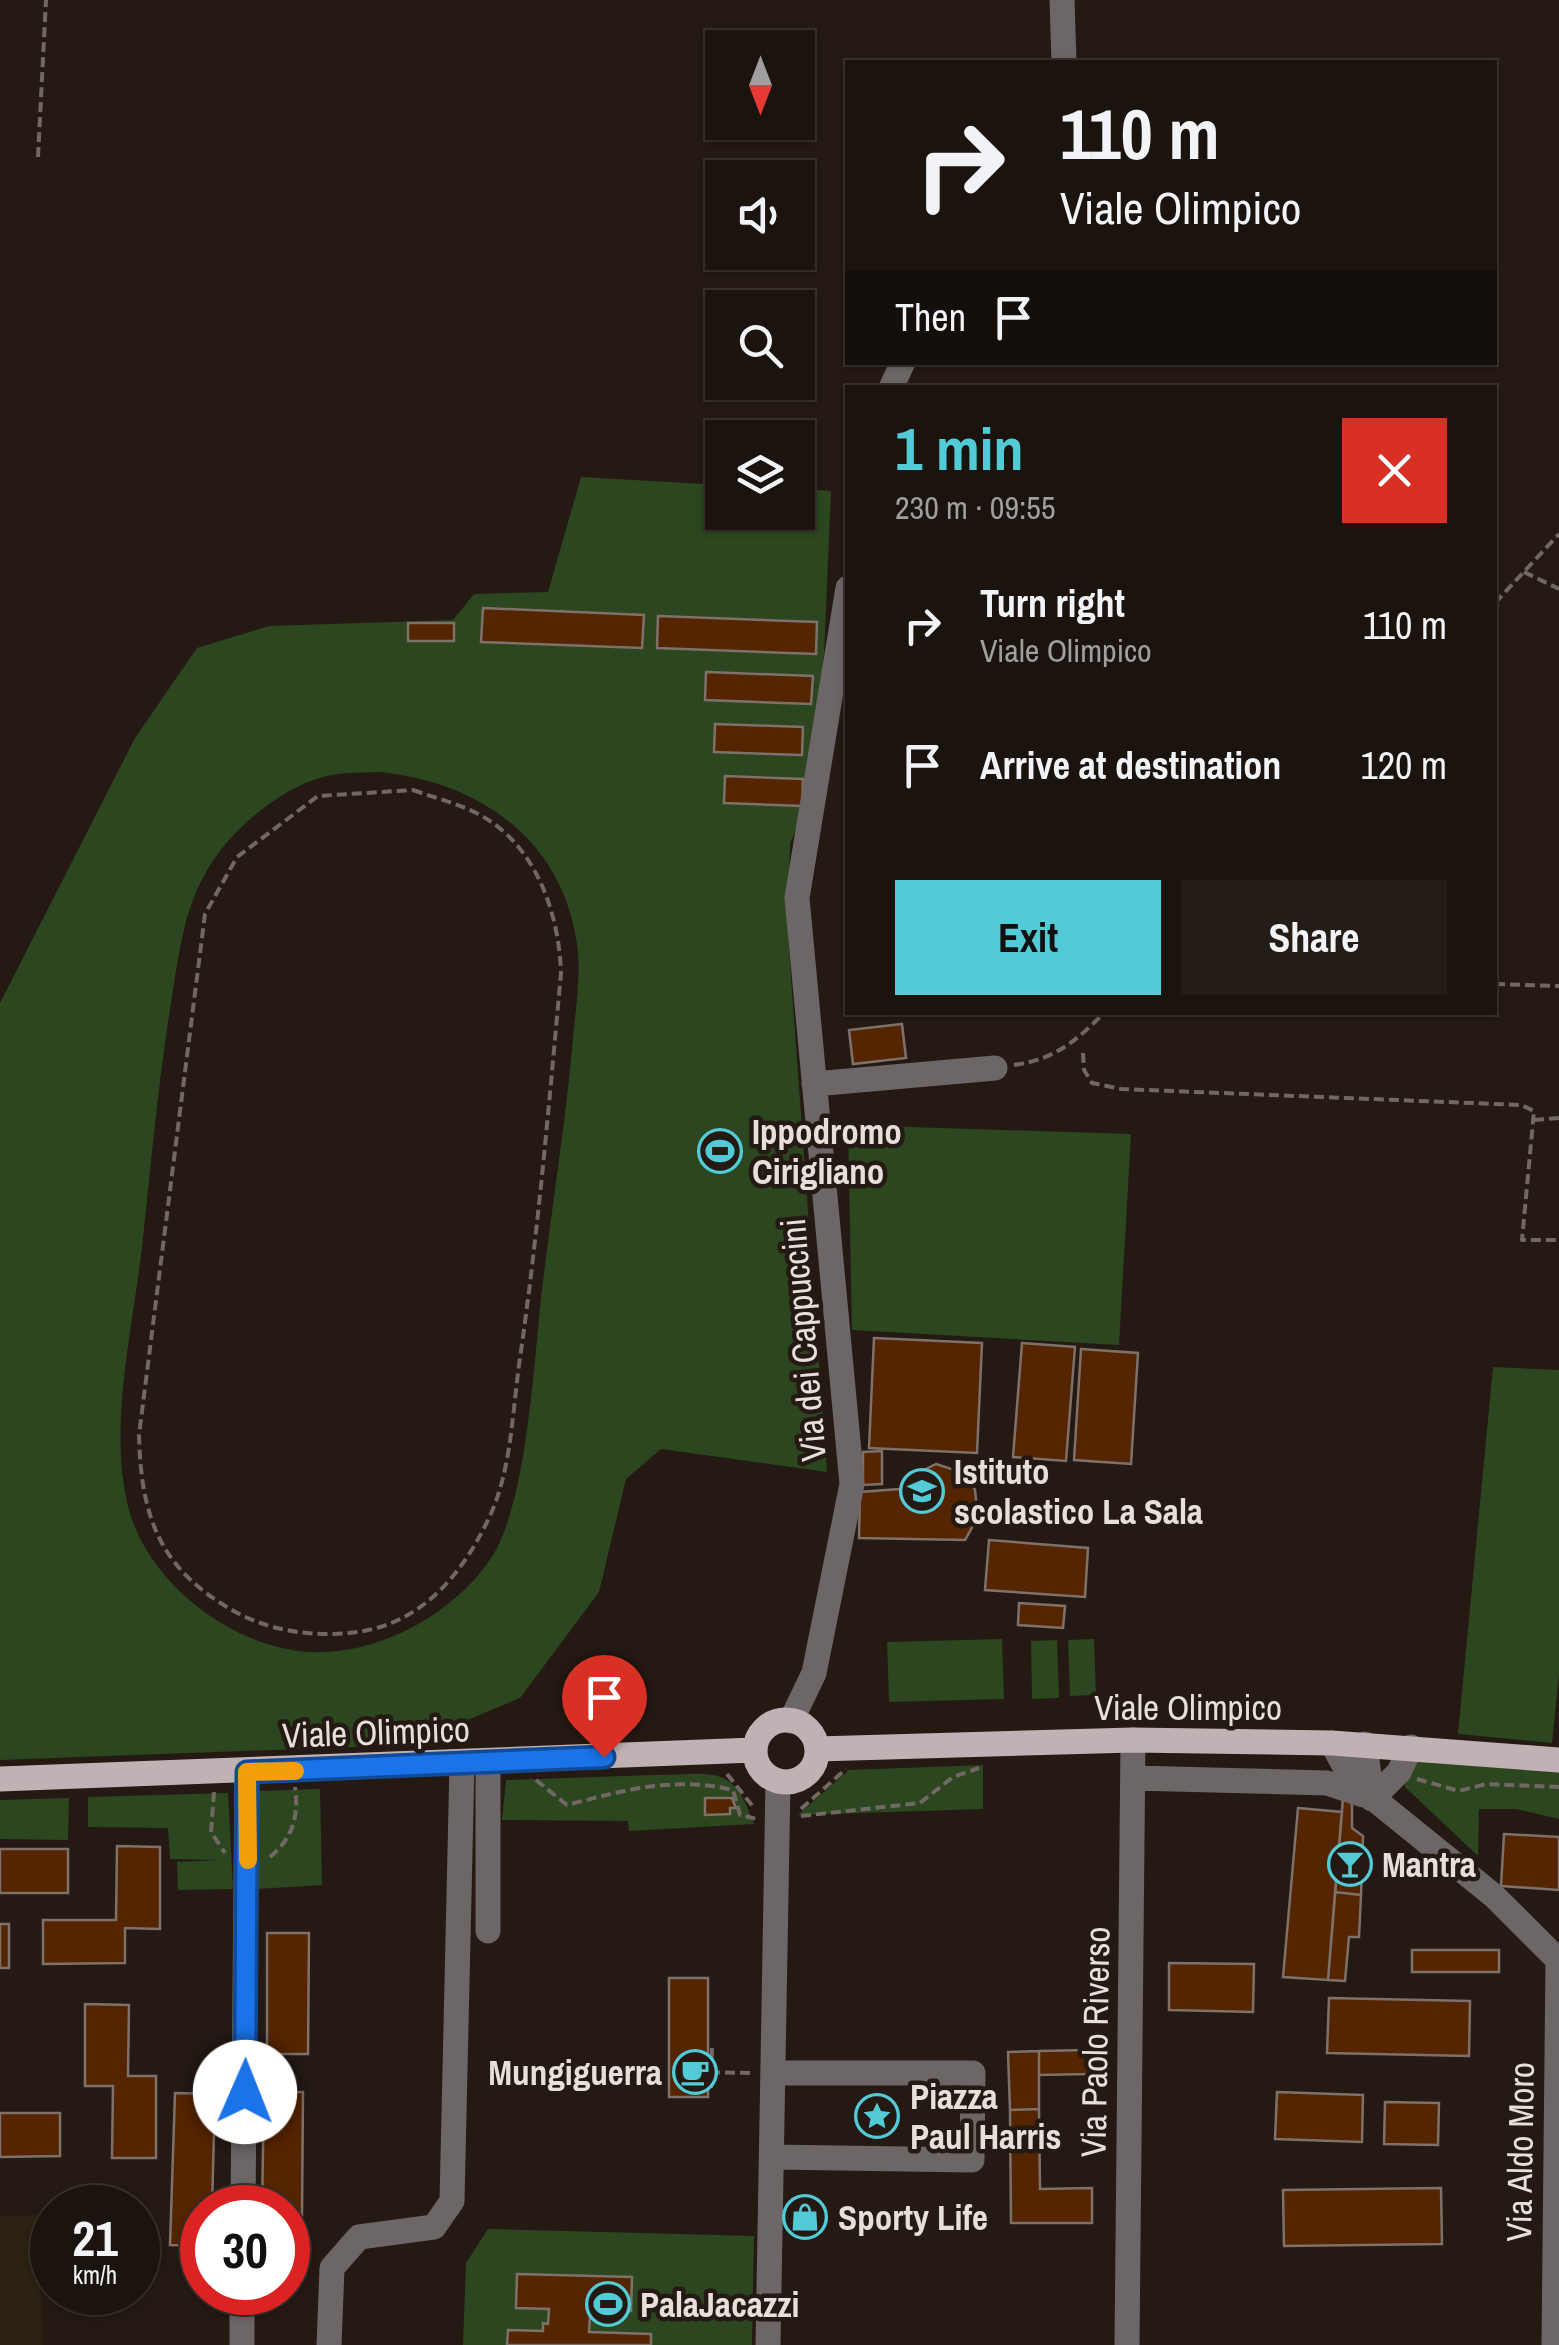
<!DOCTYPE html>
<html lang="en">
<head>
<meta charset="utf-8">
<style>
  body { margin:0; font-family:"Archivo Narrow",sans-serif; background:#241c17; color:#f1f3f6; height:100vh; display:flex; flex-direction:column; font-size:38px; white-space:nowrap }
  * { box-sizing:border-box; margin:0 }
  p { font-size:32px; color:#a09e9e }
  .icon { flex:none; width:55px; height:55px; fill:none; stroke:currentColor; stroke-width:2; stroke-linecap:round; stroke-linejoin:round }
  .map { position:relative; flex:1; overflow:hidden }
  .details { position:absolute; left:845px; top:385px; width:652px; height:630px; display:flex; flex-direction:column; background:#1b130e; border-radius:0px; box-shadow:0 2px 8px #0004,0 0 0 2px #39322e }
  .details>* { flex:none }
  .hud { position:absolute; left:845px; top:60px; width:652px; height:305px; border-radius:0px; box-shadow:0 2px 8px #0004,0 0 0 2px #39322e; background:#1b130e; color:#f1f3f6; overflow:hidden }
  .needle { width:65px; rotate:180deg }
  .fabs { position:absolute; left:705px; top:30px; display:grid; gap:20px }
  .fabs a { display:grid; place-items:center; width:110px; height:110px; border-radius:0px; background:#1b130e; box-shadow:0 2px 8px #0004,0 0 0 2px #39322e; font-size:50px }
  .speed { position:absolute; left:30px; top:2185px; display:flex; gap:20px; font-size:50px; font-weight:700; text-align:center }
  .speed>* { display:grid; place-content:center; width:130px; height:130px; border-radius:50%; background:#1b130e; box-shadow:0 2px 8px #0004,0 0 0 2px #39322e; line-height:1 }
  .speed small { font-size:25px; font-weight:400 }
  .speed .limit { border:15px solid #d22; background:#fff; color:#111 }
  .pin { position:absolute; display:grid; place-items:center; width:85px; height:85px; color:#fff; margin:-102px -42px; border-radius:50% 50% 50% 0; rotate:-45deg; box-shadow:0 0 10px #0007 }
  .pin .icon { rotate:45deg }
  .me { position:absolute; width:110px; margin:-55px; rotate:1deg; stroke-linejoin:round; filter:drop-shadow(0 0 8px #0008) }
  .turn { display:flex; align-items:center; gap:35px; height:210px; padding:0 50px; font-size:45px }
  .turn .icon { width:130px; height:130px; stroke-width:2.5 }
  .turn b { display:block; font-size:70px; line-height:85px }
  .then { display:flex; align-items:center; height:95px; padding:0 50px; background:#0003; gap:20px; font-size:38px }
  .round { display:grid; place-items:center; flex:none; width:105px; height:105px; border-radius:0px; background:#241c17 }
  .summary { display:flex; align-items:center; justify-content:space-between; height:170px; padding:0 50px }
  h1 { font-size:60px; font-weight:700; line-height:75px; color:#52cbd7 }
  .action { display:flex; gap:20px; margin-top:auto; padding:20px 50px }
  .action a { flex:1; height:115px; border-radius:0px; background:#52cbd7; color:#111; font-size:40px; font-weight:700; line-height:115px; text-align:center }
  .action a+a { background:#241c17; color:#f1f3f6 }
  ul { padding:0; list-style:none }
  li { display:flex; align-items:center; gap:30px; height:140px; padding:0 50px }
  li div { flex:1 }
  li b { display:block; font-size:38px }
  li em { font-style:normal }
  .map>svg:first-child { display:block }
</style>
</head>
<body>
<div class="map">
<svg width="1559" height="2345" viewBox="0 0 1559 2345">
  <rect width="100%" height="100%" fill="#241913"/>
  <!-- education -->
  <path fill="#2c2112" d="M40 2215 42 2345H0V2216Z"/>
  <!-- green -->
  <path fill="#2c4620" fill-rule="evenodd" d="M581 477 722 485V512H798V489L831 491 824 655 807 808 790 843 788 936 827 1472 661 1449 626 1479 599 1592 520 1698 407 1745 0 1760V1003L135 738 197 648 269 626 453 620 474 594 548 592ZM379 772C475 781 559 836 576 938 582 970 576 1005 573 1038 566 1119 553 1200 543 1281 534 1353 529 1496 493 1555 454 1617 366 1663 292 1650 220 1638 143 1576 127 1502 109 1421 133 1328 142 1247 151 1165 158 1084 171 1003 178 960 183 912 205 874 227 833 278 789 323 777 340 772 361 773 379 772Z
    M848 1125 1131 1134 1119 1345 852 1330Z
    M1493 1367 1559 1370V1674L1552 1743 1458 1734Z
    M1002 1639 1004 1699 889 1702 887 1642Z
    M1094 1639 1096 1695 1070 1696 1068 1640Z
    M1057 1640 1059 1698 1032 1699 1031 1641Z
    M1418 1758 1559 1771V1819L1516 1809H1479L1478 1856 1405 1787 1406 1772Z
    M983 1765V1809L798 1815 849 1770Z
    M653 1775C712 1775 732 1761 754 1824L629 1831 628 1821 502 1820 506 1780Z
    M320 1789 322 1885 257 1889 259 1791Z
    M228 1793 233 1889 178 1890 177 1862 219 1860 170 1859 168 1828 88 1827V1797Z
    M69 1798 68 1840 0 1839V1800Z
    M488 2229 754 2236 752 2345H463L466 2263Z"/>
  <!-- building -->
  <path fill="#552400" stroke="#7e716a" stroke-width="2.5" d="M483 608 644 615 642 648 481 642Z
    M658 616 817 622 816 654 657 648Z
    M408 623H454V641H408Z
    M706 672 813 676 811 704 705 700Z
    M715 724 803 727 802 755 714 752Z
    M725 776 803 779 802 806 724 803Z
    M902 1024 906 1058 853 1064 849 1030Z
    M874 1338 982 1343 977 1453 869 1448Z
    M1022 1343 1075 1347 1066 1461 1013 1457Z
    M1081 1349 1138 1353 1131 1464 1074 1460Z
    M882 1451V1484L863 1485V1452Z
    M936 1464 967 1474 975 1490 978 1517 965 1540 859 1538 860 1492 913 1488 920 1472Z
    M989 1540 1088 1548 1085 1597 985 1590Z
    M1019 1603 1065 1606 1063 1628 1018 1625Z
    M705 1798H732L736 1808H730V1814L705 1815Z
    M1343 1798 1352 1801V1828L1363 1836 1361 1895 1335 1892Z
    M1298 1808 1342 1812 1328 1980 1283 1977Z
    M1504 1834 1559 1837V1890L1501 1886Z
    M117 1846 160 1847V1929L125 1928V1963L43 1964V1920H116Z
    M0 1849H68V1893H0Z
    M1335 1892 1361 1895 1359 1937H1349L1345 1981 1328 1980Z
    M0 1924H9V1968H0Z
    M267 1933H309L308 2054H267Z
    M1412 1950H1499V1972H1412Z
    M1169 1963 1254 1964 1253 2012 1169 2010Z
    M669 1978H708V2097H669Z
    M1329 1998 1470 2001 1469 2056 1327 2053Z
    M85 2004 129 2005 128 2076H156V2158H112L113 2086H85Z
    M1088 2050 1089 2074 1039 2075V2051Z
    M1039 2051V2109L1010 2110 1008 2052Z
    M264 2092H303L302 2215H288V2208H262Z
    M1277 2092 1363 2095 1362 2142 1275 2139Z
    M175 2093 215 2094 212 2208H202V2246L170 2245Z
    M1385 2102 1439 2103 1438 2145 1384 2144Z
    M1039 2109 1040 2189 1092 2188V2223H1011L1010 2110Z
    M0 2113H60V2156L0 2157Z
    M1441 2188 1442 2244 1284 2246 1283 2190Z
    M517 2274 632 2277 631 2311 596 2310V2316H590L589 2332 651 2334V2345H507L508 2330 543 2331V2323L548 2324 549 2309 516 2308Z"/>
  <g fill="none" stroke-linecap="round" stroke-linejoin="round">
    <!-- path -->
    <path stroke="#726863" stroke-width="4" stroke-dasharray="10 5" stroke-linecap="butt" d="M38 157 46 0
      M1524 572 1559 589
      M1495 603 1559 534
      M413 790C432 797 453 802 472 811 534 839 559 911 561 973 549 1104 538 1235 519 1365 512 1417 511 1473 488 1520 459 1580 417 1627 349 1633 310 1637 266 1630 232 1610 159 1568 141 1516 139 1435L205 914 237 857 318 796Z
      M1495 984 1559 986
      M1083 1053 1084 1070 1092 1083 1121 1089 1521 1105 1534 1111 1522 1240H1559
      M1014 1065C1056 1059 1076 1041 1105 1012
      M1534 1120 1559 1118
      M727 1774 755 1809
      M1417 1779 1459 1791 1486 1784 1559 1787
      M536 1780 567 1805C624 1790 675 1776 733 1790L740 1815 757 1819
      M214 1792 211 1832 225 1853
      M801 1809 846 1769
      M801 1816 920 1803 953 1777 979 1768
      M270 1857C293 1838 299 1816 295 1787
      M695 2072 750 2073
      M711 2088 712 2046"/>
    <!-- minor -->
    <path stroke="#6d6667" stroke-width="25" d="M1062 0 1064 62
      M891 388 903 362
      M814 1084 995 1068
      M791 1721 814 1673 852 1484 797 898 848 588
      M1332 1743 1353 1782 1494 1896 1559 1961
      M1365 1744 1372 1799
      M1133 1778 1327 1783 1363 1795
      M1372 1799 1399 1772 1411 1747
      M488 1931V1763
      M772 2157 972 2160 973 2073H774
      M243 2208 247 1772
      M242 2345V2292
      M329 2345 332 2268 359 2237 434 2227 452 2201 462 1764
      M768 2345 778 1781
      M1127 2345 1133 1740
      M1554 2345 1558 1960"/>
    <!-- major -->
    <path stroke="#c0b1b5" stroke-width="25" d="M755 1751a31 31 0 1 1 62 0a31 31 0 1 1-62 0Z
      M817 1749 1133 1740 1332 1743 1559 1760
      M0 1779 754 1750"/>
  </g>
  <g fill="none" stroke-linecap="round" stroke-linejoin="round">
    <!-- route casing -->
    <g stroke="#114b97" stroke-width="25">
      <path id="route" d="M245 2092 247 1772 604 1757"/>
    </g>
    <!-- route -->
    <use href="#route" stroke="#1a73e8" stroke-width="18"/>
    <!-- slow -->
    <path stroke="#f59e0b" stroke-width="18" d="M248 1860 247 1772 295 1771"/>
  </g>
  <!-- icons -->
  <defs>
    <g id="stadium-ring" transform="scale(2.25)"><circle r="9.5" fill="#241913" stroke="#52cbd7" stroke-width="1.5"/><path d="M0-5a6.5 5 0 1 0 0 10a6.5 5 0 1 0 0-10ZM-3.5-1.8h7v3.6h-7Z" fill="#52cbd7"/></g>
    <g id="school-ring" transform="scale(2.25)"><circle r="9.5" fill="#241913" stroke="#52cbd7" stroke-width="1.5"/><path d="M0-5L7-2L0 1L-7-2ZM-4 1L0 2.5L4 1V4Q0 6-4 4Z" fill="#52cbd7"/></g>
    <g id="bar-ring" transform="scale(2.25)"><circle r="9.5" fill="#241913" stroke="#52cbd7" stroke-width="1.5"/><path d="M-6-5H6L.8 .8V4.5H3.5V6h-7V4.5H-.8V.8Z" fill="#52cbd7"/></g>
    <g id="cafe-ring" transform="scale(2.25)"><circle r="9.5" fill="#241913" stroke="#52cbd7" stroke-width="1.5"/><path d="M-5.5-4.5H6V0H3Q3 3.5 0 3.5H-2.5Q-5.5 3.5-5.5 0ZM3-3.2v2h1.7v-2ZM-6 4.5H4V6H-6Z" fill="#52cbd7"/></g>
    <g id="sight-ring" transform="scale(2.25)"><circle r="9.5" fill="#241913" stroke="#52cbd7" stroke-width="1.5"/><path d="M0-6L1.8-2.2L6-1.7L2.9 1.2L3.7 5.4L0 3.3L-3.7 5.4L-2.9 1.2L-6-1.7L-1.8-2.2Z" fill="#52cbd7"/></g>
    <g id="shop-ring" transform="scale(2.25)"><circle r="9.5" fill="#241913" stroke="#52cbd7" stroke-width="1.5"/><path d="M-5-2.5h2.3a2.7 3.5 0 0 1 5.4 0H5L5.5 6h-11ZM-1.5-2.5h3a1.5 2.3 0 0 0-3 0Z" fill="#52cbd7"/></g>
  </defs>
  <g fill-rule="evenodd">
    <use href="#stadium-ring" x="720" y="1151"/>
    <use href="#school-ring" x="922" y="1491"/>
    <use href="#bar-ring" x="1350" y="1864"/>
    <use href="#cafe-ring" x="695" y="2072"/>
    <use href="#sight-ring" x="877" y="2116"/>
    <use href="#shop-ring" x="805" y="2217"/>
    <use href="#stadium-ring" x="608" y="2304"/>
  </g>
  <g text-anchor="middle" dominant-baseline="central" stroke-width="9" stroke-linejoin="round" paint-order="stroke">
    <!-- poi labels -->
    <g font-size="35" font-weight="bold" fill="#e7dfdb" stroke="#241913" text-anchor="start">
      <text x="752" y="1131">Ippodromo<tspan x="752" dy="40">Cirigliano</tspan></text>
      <text x="954" y="1471">Istituto<tspan x="954" dy="40">scolastico La Sala</tspan></text>
      <text x="1382" y="1864">Mantra</text>
      <text x="662" y="2072" text-anchor="end">Mungiguerra</text>
      <text x="910" y="2096">Piazza<tspan x="910" dy="40">Paul Harris</tspan></text>
      <text x="838" y="2217">Sporty Life</text>
      <text x="640" y="2304">PalaJacazzi</text>
    </g>
    <!-- street labels -->
    <g font-size="35" fill="#e7dfdb" stroke="#241913">
      <text transform="translate(803 1340) rotate(-95)">Via dei Cappuccini</text>
      <text x="1188" y="1707">Viale Olimpico</text>
      <text transform="translate(376 1732) rotate(-2)">Viale Olimpico</text>
      <text transform="translate(1095 2042) rotate(-89)">Via Paolo Riverso</text>
      <text transform="translate(1520 2152) rotate(-89)">Via Aldo Moro</text>
    </g>
  </g>
</svg>
<div class="fabs">
<a><svg class="needle" viewBox="-14 -14 28 28"><path d="M0-13l5 13h-10z" fill="#e53935"/><path d="M0 13l5-13h-10z" fill="#a09e9e"/></svg></a>
<a><svg class="icon" aria-label="sound" viewBox="0 0 24 24"><path d="M4 9h4l5-4v14l-5-4H4zM17 9q2 3 0 6"/></svg></a>
<a><svg class="icon" aria-label="search" viewBox="0 0 24 24"><circle cx="10" cy="10" r="6"/><path d="M15 15l6 6"/></svg></a>
<a><svg class="icon" aria-label="layers" viewBox="0 0 24 24"><path d="M12 4l9 5-9 5-9-5zM3 14l9 5 9-5"/></svg></a>
</div>
<div class="speed"><div>21<small>km/h</small></div><div class="limit">30</div></div>
<div class="pin" style="left:604px;top:1757px;background:#d93025"><svg class="icon" aria-label="arrive" viewBox="0 0 24 24"><path d="M6 21V4h12l-3 4 3 4H6"/></svg></div>
<svg class="me" style="left:245px;top:2092px" viewBox="-20 -20 40 40"><circle r="19" fill="#fff"/><path d="M0-13L10 11 0 6-10 11z" fill="#1a73e8"/></svg>
<div class="hud">
<div class="turn"><svg class="icon" aria-label="right" viewBox="0 0 24 24"><path d="M7 20v-9h11M14 6l5 5-5 5"/></svg><div><b>110 m</b>Viale Olimpico</div></div>
<div class="then">Then<svg class="icon" aria-label="arrive" viewBox="0 0 24 24"><path d="M6 21V4h12l-3 4 3 4H6"/></svg></div>
</div>
<section class="details">
<div class="summary"><div><h1>1 min</h1><p>230 m · 09:55</p></div><a class="round" style="background:#d93025;color:#fff"><svg class="icon" aria-label="close" viewBox="0 0 24 24"><path d="M6 6l12 12M18 6L6 18"/></svg></a></div>
<ul>
<li><svg class="icon" aria-label="right" viewBox="0 0 24 24"><path d="M7 20v-9h11M14 6l5 5-5 5"/></svg><div><b>Turn right</b><p>Viale Olimpico</p></div><em>110 m</em></li>
<li><svg class="icon" aria-label="arrive" viewBox="0 0 24 24"><path d="M6 21V4h12l-3 4 3 4H6"/></svg><div><b>Arrive at destination</b></div><em>120 m</em></li>
</ul>
<div class="action"><a>Exit</a><a>Share</a></div>
</section>
</div>
</body>
</html>
